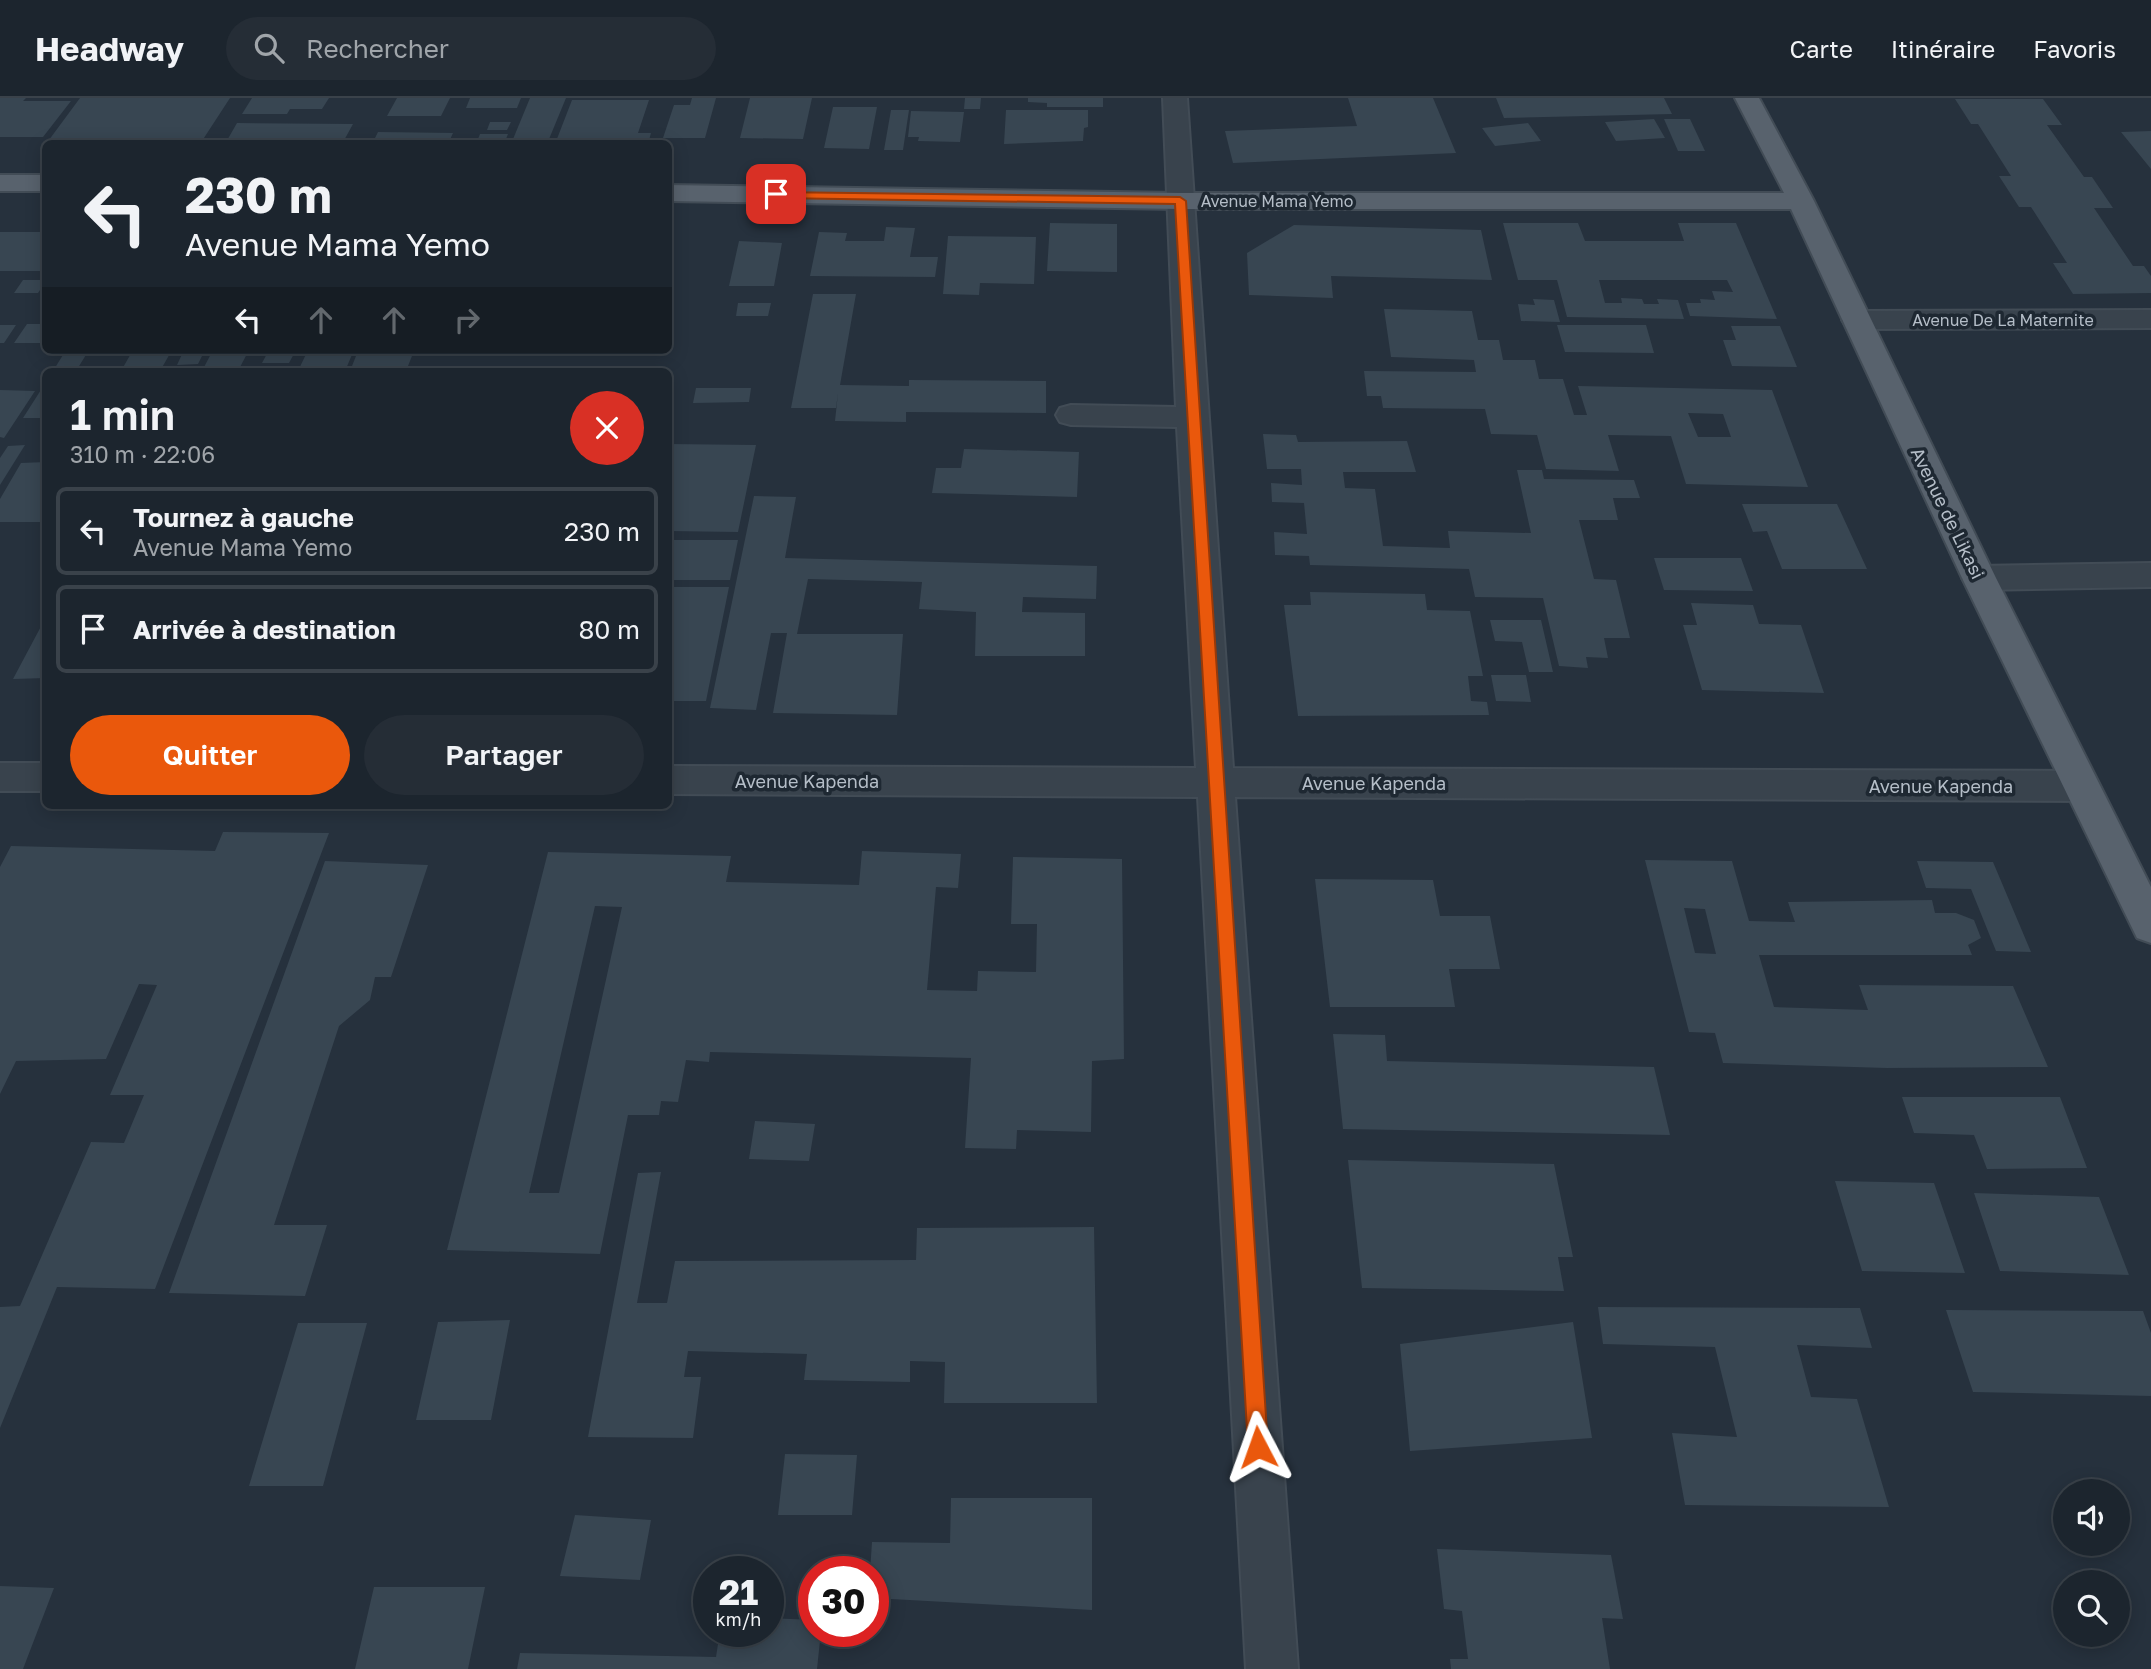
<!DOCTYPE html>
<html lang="fr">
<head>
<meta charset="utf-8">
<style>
  body { margin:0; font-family:"Golos Text",sans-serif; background:#252d36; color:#f1f3f6; height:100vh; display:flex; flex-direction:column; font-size:26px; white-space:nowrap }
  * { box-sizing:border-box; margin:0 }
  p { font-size:23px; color:#a0a5aa }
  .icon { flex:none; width:38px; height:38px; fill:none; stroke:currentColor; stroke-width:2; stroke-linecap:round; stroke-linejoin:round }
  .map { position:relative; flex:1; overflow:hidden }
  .sheet { position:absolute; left:42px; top:270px; width:630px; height:441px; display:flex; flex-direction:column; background:#1c252e; border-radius:10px; box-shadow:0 4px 18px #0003,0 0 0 2px #3a424a }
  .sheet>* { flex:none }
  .top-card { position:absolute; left:42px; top:42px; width:630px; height:214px; border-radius:10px; box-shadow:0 4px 18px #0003,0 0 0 2px #3a424a; background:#1c252e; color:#f1f3f6; overflow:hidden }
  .fabs { position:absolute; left:2053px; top:1381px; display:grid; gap:14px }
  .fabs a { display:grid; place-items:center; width:77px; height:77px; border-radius:50%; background:#1c252e; box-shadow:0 4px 18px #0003,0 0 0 2px #3a424a; font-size:35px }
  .speed { position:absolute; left:693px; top:1458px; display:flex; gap:14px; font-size:35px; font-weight:700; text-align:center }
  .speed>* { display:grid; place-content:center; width:91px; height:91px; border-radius:50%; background:#1c252e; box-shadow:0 4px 18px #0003,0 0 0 2px #3a424a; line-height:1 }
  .speed small { font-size:18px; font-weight:400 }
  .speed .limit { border:10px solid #d22; background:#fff; color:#111 }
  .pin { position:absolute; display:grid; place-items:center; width:60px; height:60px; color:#fff; margin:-30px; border-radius:14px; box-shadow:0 4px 10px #0006 }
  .me { position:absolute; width:77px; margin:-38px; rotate:356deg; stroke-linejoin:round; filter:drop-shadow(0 0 5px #0008) }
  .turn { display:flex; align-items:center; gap:24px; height:147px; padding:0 28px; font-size:32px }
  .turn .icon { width:91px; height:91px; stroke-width:2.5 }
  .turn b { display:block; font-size:49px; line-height:60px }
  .lanes { display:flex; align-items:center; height:66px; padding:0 28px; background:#0003; justify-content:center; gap:35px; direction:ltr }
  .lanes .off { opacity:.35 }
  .round { display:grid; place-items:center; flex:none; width:74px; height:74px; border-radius:37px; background:#252d36 }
  .overview { display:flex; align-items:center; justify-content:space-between; height:119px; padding:0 28px }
  h1 { font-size:42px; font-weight:600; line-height:52px }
  .primary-button { display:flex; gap:14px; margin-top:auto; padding:14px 28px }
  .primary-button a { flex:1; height:80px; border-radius:42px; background:#ea580c; color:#fff; font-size:28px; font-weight:600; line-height:80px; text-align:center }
  .primary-button a+a { background:#252d36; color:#f1f3f6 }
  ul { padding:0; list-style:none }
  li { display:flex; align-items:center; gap:21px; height:88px; margin:0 14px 10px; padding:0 14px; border:4px solid #3a424a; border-radius:10px }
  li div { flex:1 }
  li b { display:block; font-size:26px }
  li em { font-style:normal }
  header { display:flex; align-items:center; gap:42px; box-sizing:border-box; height:98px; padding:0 35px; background:#1c252e; border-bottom:2px solid #3a424a }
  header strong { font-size:33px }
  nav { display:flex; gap:38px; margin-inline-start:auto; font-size:24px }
  .search { width:490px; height:63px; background:#252d36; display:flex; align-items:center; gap:18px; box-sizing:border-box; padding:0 24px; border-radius:38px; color:#a0a5aa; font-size:26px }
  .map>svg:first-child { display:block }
</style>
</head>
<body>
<header>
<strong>Headway</strong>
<div class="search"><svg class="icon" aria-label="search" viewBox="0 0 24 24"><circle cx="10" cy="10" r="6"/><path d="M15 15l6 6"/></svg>Rechercher</div>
<nav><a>Carte</a><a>Itinéraire</a><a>Favoris</a></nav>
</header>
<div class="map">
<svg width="2151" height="1571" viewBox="0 0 2151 1571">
  <rect width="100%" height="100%" fill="#26313d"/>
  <!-- building -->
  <path fill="#384652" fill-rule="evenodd" d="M0 0H26L23 3H71L43 39H0Z
    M80 0H230L200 46H46Z
    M252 0H329L322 11H290L287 16H242Z
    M397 0H450L441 18H387Z
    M470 0H521L517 10H466Z
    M530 0H566L547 46H511Z
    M692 0H716L705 40H663L674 7H690Z
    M750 0H812L803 41 740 40Z
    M965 0H981L980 11H964Z
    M1028 0H1103V9H1047V5L1028 4Z
    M1348 0H1433L1456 55 1233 65 1225 33 1357 28Z
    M1496 0H1664L1672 16 1504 20Z
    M1955 1H2043L2062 27H2047L2084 79H2092L2113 110H2094L2133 168H2144L2151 178V195L2073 196 2053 165H2067L2031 109H2019L1999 78H2011L1978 26H1971Z
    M572 2H649L638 35H651L648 46H555Z
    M833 9H877L869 51 824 50Z
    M891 12H909L903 52H884Z
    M1006 12H1088V29L1084 30 1083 43 1004 46Z
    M911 13 964 14 960 44 918 43 919 39H908Z
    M1654 21 1665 40 1616 43 1605 24Z
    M1664 21H1690L1705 53H1678Z
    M490 24H511L507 32H487Z
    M237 25 353 26 342 46H225Z
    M1528 25 1541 43 1495 48 1482 30Z
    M2151 33V71L2121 34Z
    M378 34 453 35 448 46H372Z
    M480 36H508L504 46H476Z
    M1050 125 1117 126V174L1047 173Z
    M1503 125H1578L1585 143H1684L1678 125H1736L1777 221 1690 218 1686 205H1701L1700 201 1715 202 1712 193 1733 194 1727 182H1599L1605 205H1622L1621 200 1642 201 1644 206H1659L1657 201 1678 202 1684 221 1567 219 1557 182H1518Z
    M1294 127 1481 132 1492 182 1331 178 1333 200 1249 197 1247 155Z
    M886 129 915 130 910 159H938L935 179 810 178 819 134 847 135 845 143H884Z
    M0 134H46V173H0Z
    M948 138 1036 139 1034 186 980 185 979 197 943 196Z
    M739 143 782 145 774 188H729Z
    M23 182H46V183L38 195H14Z
    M813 196H856L840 287 909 288V282L1046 283V315L906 314V324L835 323 838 295 836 310H791Z
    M1533 201 1554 202 1560 224 1521 223 1518 206 1535 207Z
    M738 205H771L768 218H736Z
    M1384 211 1472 213 1478 242H1499L1503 262H1535L1539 281H1563L1574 317H1587L1578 288 1772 292 1808 389 1686 386 1671 338 1608 337 1619 373 1546 371 1537 337 1491 336 1485 311 1383 310 1381 298H1367L1364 273 1476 274 1474 262 1391 259ZM1688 315 1723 316 1731 339H1698Z
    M27 226H46V245H14Z
    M0 227H16L4 245H0Z
    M1557 227H1646L1654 255 1565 254Z
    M1731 228H1780L1797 269 1732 268 1723 242H1736Z
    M66 252H89L76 273H53Z
    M133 252H172L160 273H121Z
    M184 252H205L198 266 177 267Z
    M213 252H249L238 273H202Z
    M269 252H296L289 265H262Z
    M308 252H354L345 273H298Z
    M356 258H412L406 273H350Z
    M286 268 284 273H248L250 269Z
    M46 284V320H23Z
    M696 290H751L749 304 693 305Z
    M0 292 35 293 4 340 0 339Z
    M1263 336 1296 337 1298 344 1407 343 1416 374H1343L1345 390 1375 391 1383 448 1450 450 1448 433 1531 435 1517 372H1542L1544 381 1634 382 1640 400H1613L1618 422H1579L1594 481 1616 482 1630 540H1604L1608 560 1586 559 1588 570 1559 568 1543 500 1475 499 1469 471 1310 467 1309 458 1275 457 1274 434 1307 436 1304 405 1272 404 1271 385 1302 387 1301 371H1267Z
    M668 346 756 347 738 434 668 433Z
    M25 347 0 387V360L8 348Z
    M964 351 1079 354 1077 399 932 395 936 370H961Z
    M46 364V424H0V401L21 365Z
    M754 398 796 399 785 460 1097 468 1096 501 1023 499 1022 514 1085 515V558H975L976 514 919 511 922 484 808 481 797 536H903L897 617 773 615 787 535H771L756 612 710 610Z
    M1742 406H1837L1867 471H1782L1767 433 1753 434Z
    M668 442H738L730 482H668Z
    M1654 460H1741L1753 493 1664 492Z
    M668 489H729L706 603H668Z
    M1310 494 1425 496 1427 512 1470 513 1483 578H1468L1471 603 1487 604 1489 617 1298 618 1284 507H1311Z
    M1691 505 1753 507 1759 526 1801 527 1824 595 1702 592 1683 527H1697Z
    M46 519V580L13 581Z
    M1490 522H1541L1553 574H1529L1522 544 1495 543Z
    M1491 577H1526L1531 604 1496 603Z
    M223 734 329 735 155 1191 57 1189 0 1330V1209L20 1208 91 1044 124 1045 144 997H110L157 887 139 886 106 961 16 963 0 996V769L11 748 215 753Z
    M862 753 961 756 958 790 936 789 927 892 977 893 978 873 1036 874 1037 826H1011L1013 759 1122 761 1124 961 1092 963 1091 1034 1017 1032 1016 1051 965 1050 971 960 710 954 709 964 686 962 678 1004 661 1003 659 1017H628L600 1156 447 1152 548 754 731 758 726 784 859 787ZM595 808 622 809 559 1095H529Z
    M1645 762 1732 763 1749 823 1795 824 1788 804 1932 802 1935 815H1956L1974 822 1981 840 1968 847 1972 857H1759L1774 909 1868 912 1859 887 2013 888 2048 969 1887 970 1723 965 1715 935 1689 934ZM1684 810 1705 811 1716 856 1695 855Z
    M325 763 428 767 391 879H375L370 902 339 928 274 1127H327L305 1198 169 1195Z
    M1917 763 1993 764 2031 854 1996 853 1971 791 1926 790Z
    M1315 781 1433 782 1440 818H1490L1500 871H1449L1455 909H1330Z
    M1333 936 1385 937 1387 963 1654 969 1670 1037 1343 1031Z
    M1902 999H2060L2087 1070 1987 1071 1974 1037 1914 1035Z
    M755 1023 815 1026 809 1063 749 1061Z
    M1348 1062 1554 1066 1573 1159H1558L1564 1193 1362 1190Z
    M661 1074 637 1205H667L675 1163 916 1162 917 1130 1094 1129 1097 1305H944L945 1264 910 1263V1284L804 1282 807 1256 688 1253 684 1279H701L693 1340 588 1339 638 1075Z
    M1835 1083 1934 1085 1965 1175 1862 1173Z
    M1974 1095 2099 1099 2129 1177 2000 1173Z
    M1598 1209 1860 1210 1872 1250 1797 1247 1811 1299 1857 1301 1889 1409 1685 1407 1672 1335 1737 1339 1715 1249 1603 1246Z
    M1946 1212 2143 1213 2151 1235V1298L1973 1294Z
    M510 1222 491 1322H416L438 1224Z
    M1573 1224 1592 1340 1410 1353 1400 1246Z
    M298 1225H367L323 1388H249Z
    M785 1356 857 1357 852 1417H778Z
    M951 1400H1092V1512L873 1500V1474H870L872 1444 950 1445Z
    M575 1417 651 1422 640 1482 560 1478Z
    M1437 1451 1611 1457 1623 1521 1602 1520 1610 1571H1451L1450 1561H1468L1462 1513 1444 1511Z
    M0 1488 54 1490 23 1571H0Z
    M374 1489H485L468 1571H355Z
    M768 1520 814 1522V1533H821L817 1571H517L520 1555 716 1559 720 1533H768Z"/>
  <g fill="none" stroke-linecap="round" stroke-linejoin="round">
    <!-- minor casing -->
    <g stroke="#424c56" stroke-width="4">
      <path id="minor" d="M1163 0H1187L1233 670 2080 673 2093 678 2098 688 2093 698 2080 703 1235 699 1298 1571H1246L1198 699 668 696V668L1196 670 1177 329 1071 327 1060 324 1056 317 1060 310 1071 307 1176 309Z
        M2151 212V230L1856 231 1846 228 1842 222 1846 216 1856 213Z
        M2151 465V489L1979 492 1967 488 1962 480 1967 472 1979 468Z
        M0 665H46V693H0Z"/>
    </g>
    <!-- major casing -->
    <g stroke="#424c56" stroke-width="4">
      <path id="major" d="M1735 0H1759L1814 103 1996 480 2151 789V845L2137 840 1962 480 1791 111H1180L668 103V87L1180 95H1784Z
        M0 77H46V93H0Z"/>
    </g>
    <!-- minor -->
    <use href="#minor" fill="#39434d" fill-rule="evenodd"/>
    <!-- major -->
    <use href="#major" fill="#58626d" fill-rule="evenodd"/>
  </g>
  <!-- route -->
  <path fill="#ea580c" stroke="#983908" stroke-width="2" d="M772 94 1180 99 1186 103 1268 1349 1265 1357 1258 1359 1251 1357 1248 1349 1175 106 776 100 771 96Z"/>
  <g text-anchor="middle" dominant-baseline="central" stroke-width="7" stroke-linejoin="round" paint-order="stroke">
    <!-- far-street labels -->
    <g font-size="16" fill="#b5bec8" stroke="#1e2832">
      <text x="1277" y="103">Avenue Mama Yemo</text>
      <text x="2003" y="222">Avenue De La Maternite</text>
    </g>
    <!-- street labels -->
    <g font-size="18" fill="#b5bec8" stroke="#1e2832">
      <text transform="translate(1948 415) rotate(64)">Avenue de Likasi</text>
      <text x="807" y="683">Avenue Kapenda</text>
      <text x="1374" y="685">Avenue Kapenda</text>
      <text x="1941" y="688">Avenue Kapenda</text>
    </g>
  </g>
</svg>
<div class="fabs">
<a><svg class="icon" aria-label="sound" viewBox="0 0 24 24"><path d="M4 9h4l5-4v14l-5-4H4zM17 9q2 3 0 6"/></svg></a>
<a><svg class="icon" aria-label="search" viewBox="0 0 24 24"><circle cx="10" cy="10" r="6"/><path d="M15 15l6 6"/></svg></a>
</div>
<div class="speed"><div>21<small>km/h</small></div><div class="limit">30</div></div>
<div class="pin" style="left:776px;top:96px;background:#d93025"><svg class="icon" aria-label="arrive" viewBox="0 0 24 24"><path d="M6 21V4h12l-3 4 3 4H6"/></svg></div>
<svg class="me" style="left:1258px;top:1349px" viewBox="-20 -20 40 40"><path d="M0-17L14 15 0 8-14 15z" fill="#ea580c" stroke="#fff" stroke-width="4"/></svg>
<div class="top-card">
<div class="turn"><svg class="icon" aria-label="left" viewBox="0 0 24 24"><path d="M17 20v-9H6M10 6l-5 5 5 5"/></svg><div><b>230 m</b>Avenue Mama Yemo</div></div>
<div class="lanes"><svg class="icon" aria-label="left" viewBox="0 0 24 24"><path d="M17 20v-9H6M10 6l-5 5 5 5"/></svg><svg class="icon off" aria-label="ahead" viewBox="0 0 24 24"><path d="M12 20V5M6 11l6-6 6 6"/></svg><svg class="icon off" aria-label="ahead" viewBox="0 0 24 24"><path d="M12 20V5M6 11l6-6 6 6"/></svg><svg class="icon off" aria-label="right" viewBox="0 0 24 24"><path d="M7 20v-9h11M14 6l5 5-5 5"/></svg></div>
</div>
<section class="sheet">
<div class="overview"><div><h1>1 min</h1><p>310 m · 22:06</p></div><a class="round" style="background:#d93025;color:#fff"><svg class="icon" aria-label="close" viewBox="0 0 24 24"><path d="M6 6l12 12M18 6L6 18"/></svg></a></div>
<ul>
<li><svg class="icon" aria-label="left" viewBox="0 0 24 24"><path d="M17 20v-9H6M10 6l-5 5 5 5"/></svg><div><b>Tournez à gauche</b><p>Avenue Mama Yemo</p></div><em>230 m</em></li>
<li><svg class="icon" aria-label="arrive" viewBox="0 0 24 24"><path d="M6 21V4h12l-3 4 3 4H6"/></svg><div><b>Arrivée à destination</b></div><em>80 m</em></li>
</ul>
<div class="primary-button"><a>Quitter</a><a>Partager</a></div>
</section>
</div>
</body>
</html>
